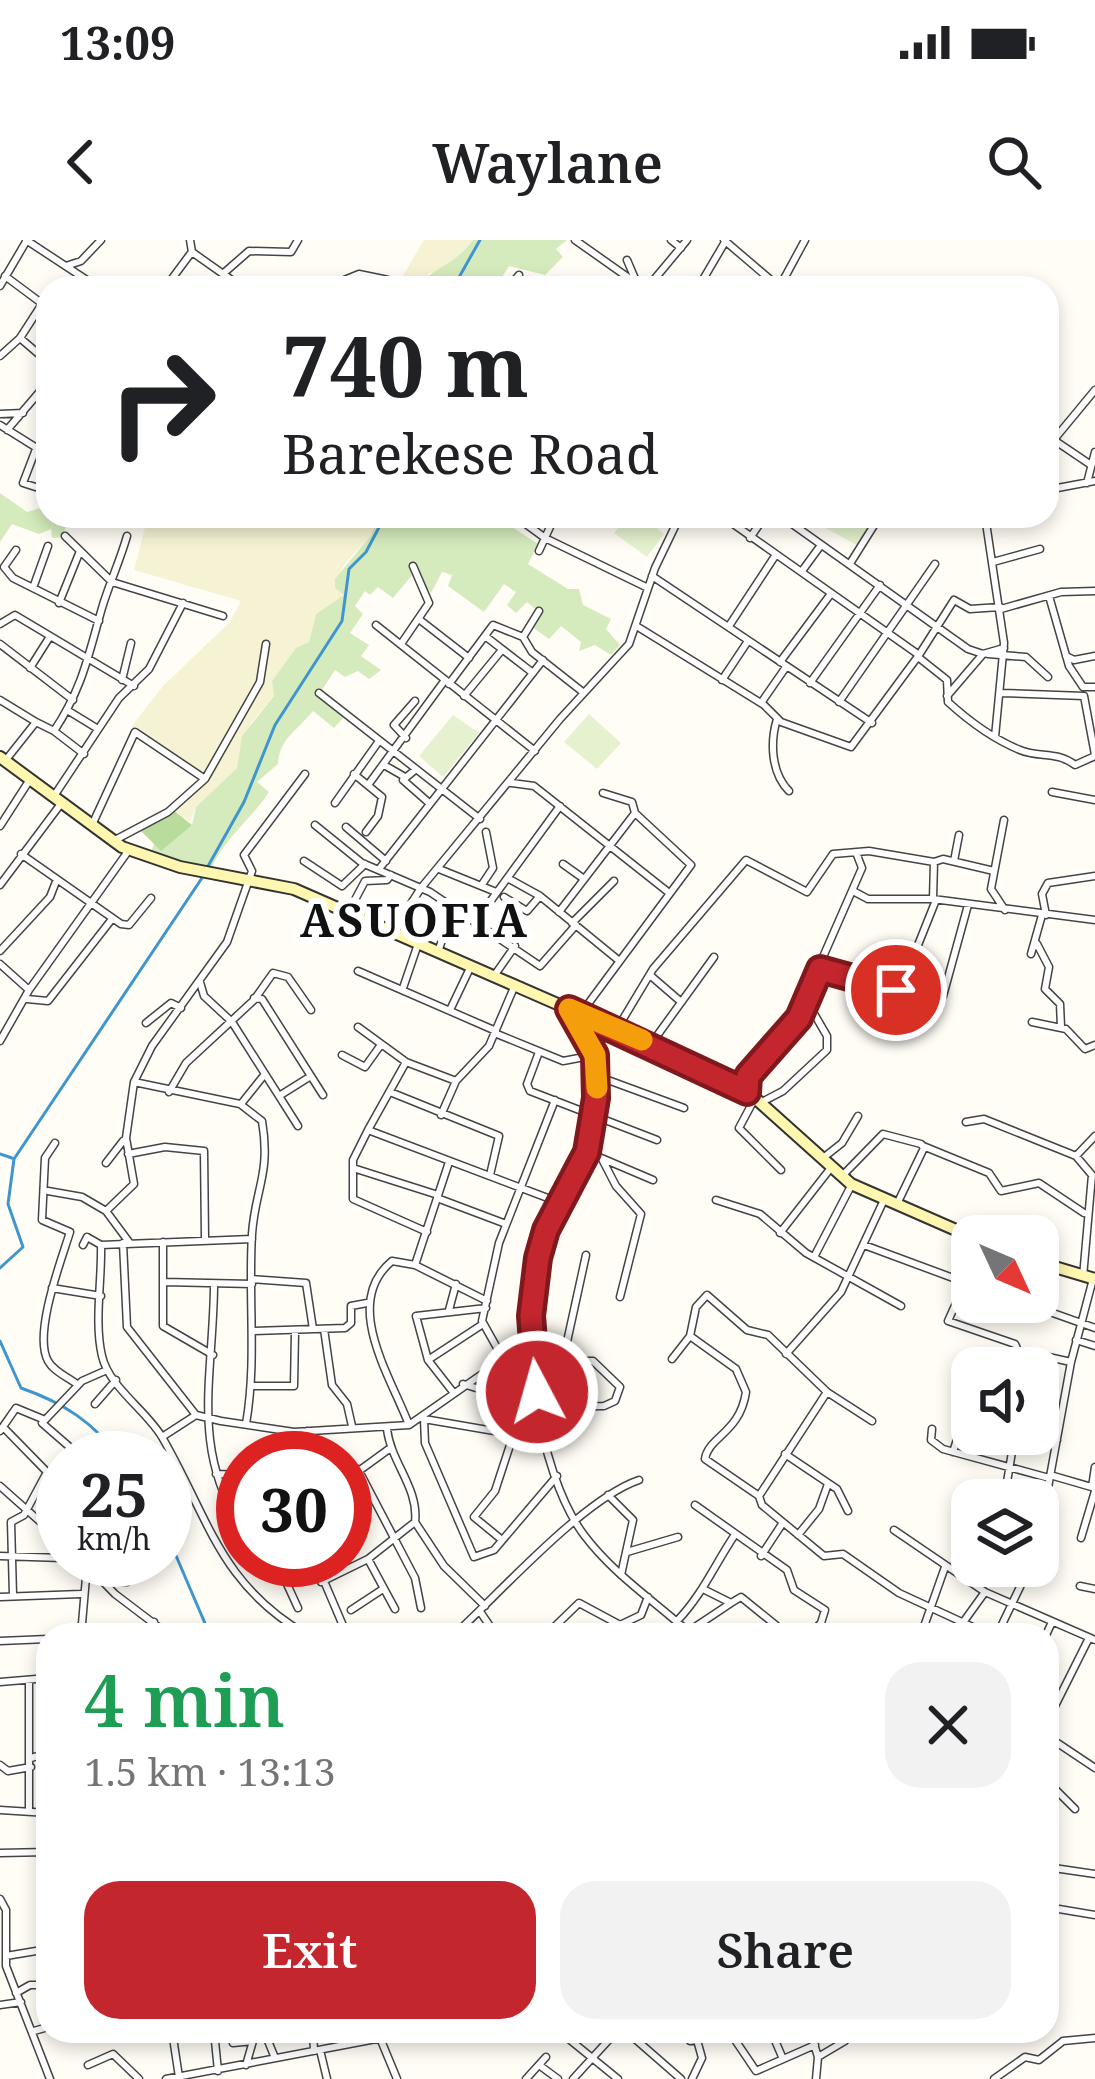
<!DOCTYPE html>
<html lang="en">
<head>
<meta charset="utf-8">
<style>
  body { margin:0; font-family:"Noto Serif",serif; background:#f2f2f2; color:#202124; height:100vh; display:flex; flex-direction:column; font-size:45px; white-space:nowrap }
  * { box-sizing:border-box; margin:0 }
  p { font-size:39px; color:#757577 }
  .icon { flex:none; width:66px; height:66px; fill:none; stroke:currentColor; stroke-width:2; stroke-linecap:round; stroke-linejoin:round }
  .map { position:relative; flex:1; overflow:hidden }
  .drawer { position:absolute; left:36px; top:1383px; width:1023px; height:420px; display:flex; flex-direction:column; background:#fff; border-radius:36px; box-shadow:0 6px 18px #0003 }
  .drawer>* { flex:none }
  .guide { position:absolute; left:36px; top:36px; width:1023px; height:252px; border-radius:36px; box-shadow:0 6px 18px #0003; background:#fff; color:#202124; overflow:hidden }
  .needle { width:78px; rotate:134deg }
  .buttons { position:absolute; left:951px; top:975px; display:grid; gap:24px }
  .buttons a { display:grid; place-items:center; width:108px; height:108px; border-radius:24px; background:#fff; box-shadow:0 6px 18px #0003; font-size:60px }
  .speed { position:absolute; left:36px; top:1191px; display:flex; gap:24px; font-size:60px; font-weight:700; text-align:center }
  .speed>* { display:grid; place-content:center; width:156px; height:156px; border-radius:50%; background:#fff; box-shadow:0 6px 18px #0003; line-height:1 }
  .speed small { font-size:30px; font-weight:400 }
  .speed .limit { border:18px solid #d22; background:#fff; color:#111 }
  .pin { position:absolute; display:grid; place-items:center; width:102px; height:102px; color:#fff; margin:-51px; border:6px solid #fff; border-radius:50%; box-shadow:0 3px 12px #0007 }
  .me { position:absolute; width:132px; margin:-66px; rotate:354deg; stroke-linejoin:round; filter:drop-shadow(0 0 9px #0008) }
  .turn { display:flex; align-items:center; gap:42px; height:252px; padding:0 48px; font-size:54px }
  .turn .icon { width:156px; height:156px; stroke-width:2.5 }
  .turn b { display:block; font-size:84px; line-height:102px }
  .round { display:grid; place-items:center; flex:none; width:126px; height:126px; border-radius:36px; background:#f2f2f2 }
  .overview { display:flex; align-items:center; justify-content:space-between; height:204px; padding:0 48px }
  h1 { font-size:72px; font-weight:600; line-height:90px; color:#1e9e55 }
  .primary-button { display:flex; gap:24px; margin-top:auto; padding:24px 48px }
  .primary-button a { flex:1; height:138px; border-radius:36px; background:#c4262e; color:#fff; font-size:48px; font-weight:600; line-height:138px; text-align:center }
  .primary-button a+a { background:#f2f2f2; color:#202124 }
  .status { display:flex; justify-content:space-between; align-items:center; height:84px; padding:0 60px; background:#fff; direction:ltr }
  .status svg { height:33px; fill:currentColor }
  header { display:flex; justify-content:space-between; align-items:center; height:156px; padding:0 48px; background:#fff; font-size:54px; font-weight:600 }
  .map>svg:first-child { display:block }
</style>
</head>
<body>
<div class="status"><b>13:09</b><svg viewBox="0 0 49 12"><path d="M0 12V9h3v3zM5 12V6h3v6zM10 12V3h3v9zM15 12V0h3v12zM26 1h20v11H26zM47 4h2v5h-2z"/></svg></div>
<header><svg class="icon" aria-label="back" viewBox="0 0 24 24"><path d="M15 5l-7 7 7 7"/></svg>Waylane<svg class="icon" aria-label="search" viewBox="0 0 24 24"><circle cx="10" cy="10" r="6"/><path d="M15 15l6 6"/></svg></header>
<div class="map">
<svg width="1095" height="1839" viewBox="0 0 1095 1839">
  <rect width="100%" height="100%" fill="#fffdf5"/>
  <!-- farmland -->
  <path fill="#f6f3d4" d="M424 0H473L448 30 429 33 417 48H396Z
    M148 276H379L371 295 343 326 335 347 345 355 316 374 309 402 282 427 273 442 274 456 251 483 237 528 196 567 190 582 173 570 205 536 131 487 163 446 230 382 241 361 134 330Z"/>
  <!-- green -->
  <path fill="#d5ebbd" d="M473 0H567L556 9 563 17 545 35 509 26 495 48H417C432 27 453 27 473 0Z
    M0 253 27 272 48 266V276H130L125 284 98 280 94 286 90 276 66 285 63 297 52 298 51 289 39 294 12 284 0 302Z
    M379 276H481L490 285 512 287 538 304 528 324 568 349H579L583 365 611 379 606 389 620 405 611 415 595 405 579 411 581 402 561 386 549 399 532 387 540 373 527 362 516 373 507 365 516 352 504 344 484 372 448 346 452 335 442 332 431 353 413 334 393 358 378 347 370 355 365 351 355 366 363 374 350 393 369 405 361 416 381 430 369 439 358 431 345 437 335 430 318 456 345 476 334 488 313 471C296 492 279 499 278 524L257 542 269 552C250 581 226 596 211 629L150 614 154 604 162 606 192 585 196 567 237 528 242 496 274 456 272 441 296 408 309 402 316 374 344 355 335 348V339L371 295Z"/>
  <!-- forest -->
  <path fill="#b9dc9c" d="M173 570 192 585 161 611 139 589Z"/>
  <!-- pitch -->
  <path fill="#e6f2cf" d="M629 276H642L664 294 647 317 614 293Z
    M820 276H868L872 279 858 306 815 282Z
    M589 474 621 503 597 529 564 502Z
    M453 475 479 493 443 537 419 516Z"/>
  <g fill="none" stroke-linecap="round" stroke-linejoin="round">
    <!-- stream -->
    <path stroke="#3f96cf" stroke-width="3" d="M453 48 480 0
      M207 628 244 562 275 485 342 381 349 329 366 312 385 276
      M0 914 12 918
      M0 1028 23 1007 8 964 14 919 202 638
      M0 1101 21 1148C64 1163 93 1182 120 1218
      M165 1290 210 1395"/>
    <!-- minor casing -->
    <g stroke="#444" stroke-width="9">
      <path id="minor" d="M26 0 99 48
        M190 0 192 12
        M575 0 643 48
        M671 0 681 8
        M724 0 779 47
        M192 12 243 48
        M627 20 636 41
        M66 26 81 21 101 0
        M225 32 249 11 291 12 298 0
        M5 36 48 68
        M0 46 27 0
        M165 48 191 13
        M325 48 359 34 388 40
        M508 48 519 35
        M647 48 687 0
        M698 48 725 2
        M779 48 805 0
        M20 98 42 64
        M0 116 20 98 48 122
        M0 174 23 173
        M0 185 48 215
        M7 190 48 142
        M1054 200 1091 225
        M1047 208 1095 150
        M36 209 23 243 48 251
        M1087 243 1095 212
        M1047 250 1095 241
        M515 276 545 298 648 348
        M722 276 919 415 954 360 970 369 1000 367
        M781 276 968 409 983 414 1004 408
        M985 276 1004 403 995 497
        M65 296 112 342 223 376
        M750 298 765 276
        M16 310 4 327 13 338 99 381
        M539 311 555 276
        M851 322 878 279 887 276
        M993 322 1040 309
        M802 331 821 305
        M652 336 872 483
        M33 348 48 306
        M1049 356 1069 426 1083 447H1095
        M59 363 80 311
        M1001 369 1061 352 1095 351
        M420 380 469 418
        M0 384 15 375 134 446
        M376 385 535 511
        M729 386 775 316
        M638 387 764 465 781 482 851 507 919 415
        M485 396 533 433
        M523 397 532 412 584 453
        M0 404 73 460
        M401 404 429 363 413 326
        M988 414 1026 417 1048 437
        M1066 416 1074 420 1095 416
        M918 417 947 440 948 462C970 482 993 499 1020 510 1039 518 1057 511 1075 525L1095 516
        M780 422 830 355
        M30 428 49 398
        M122 440 131 403
        M722 440 748 401
        M810 443 880 345
        M449 444 493 385 523 397 539 371
        M319 453 480 579
        M1002 453 1084 456
        M464 456 501 411
        M947 456 983 414
        M1084 456 1095 515
        M0 460 36 482
        M839 462 935 324
        M761 463 786 427
        M67 470 98 489
        M777 479C770 502 771 533 789 551
        M54 491 84 514
        M406 498 394 485 415 461
        M5 521 36 482 54 491C83 447 88 416 102 368 109 344 120 321 127 296
        M384 525 405 537
        M415 530 403 540 428 562
        M354 534 382 557 378 576 366 592
        M512 543 534 546 668 652
        M368 545 445 440
        M1052 552 1095 560
        M54 556 119 458 149 429 183 363
        M335 563 379 501
        M1004 580 991 649 1005 670
        M92 585 135 492 205 539
        M315 585 362 623 430 652 540 726 576 685
        M0 586 29 541
        M346 587 386 621
        M115 600 168 572 205 539 260 442 266 404
        M21 614 121 684 129 685 151 658
        M304 621 342 646 365 624
        M954 621 959 595
        M934 622 943 619 994 631
        M563 624 584 639
        M379 629 543 420
        M439 629 496 652
        M509 639 540 656 617 719
        M483 643 493 628 486 592
        M0 645 60 565
        M853 651 868 659H933L1095 680
        M504 657 527 671 540 656
        M349 671 365 641 387 640 391 635
        M559 672 635 573
        M1046 675 1042 654 1048 643 1095 636
        M476 681 560 566
        M572 683 614 641
        M392 693 421 648 560 479 629 404 655 328 680 276
        M1037 704 1049 727 1045 749 1060 764 1061 787
        M0 711 50 657 57 639
        M438 712 453 667
        M1031 714 1042 675
        M0 724 29 750
        M820 729 900 750 936 660
        M358 731 496 791
        M494 736 515 706
        M651 736 680 761
        M200 742 204 756 232 782 298 886
        M403 748 418 704
        M943 756 968 665
        M254 758 262 759 323 855
        M27 759 48 761 112 679
        M450 770 471 726
        M571 772C578 785 589 798 593 812 617 885 562 939 541 1002 516 1078 536 1231 584 1295 614 1335 656 1362 692 1395
        M582 772 691 625 635 573 632 562 603 553
        M1032 782 1066 789 1085 809 1095 805
        M146 783 171 763 181 768
        M358 787 406 822 456 841
        M617 789 653 729 746 620 807 652 833 614 869 611 934 622 933 659
        M497 794 563 821 595 815
        M0 801 29 750 129 610
        M651 804 714 717
        M539 812 527 844 530 851 657 900
        M342 815 365 827 380 806
        M406 822 368 890 561 963
        M597 836 684 868
        M134 842 240 864 262 881C271 934 255 949 252 994 248 1058 257 1120 246 1184
        M169 852 186 823 254 760 273 733 288 737 311 770
        M390 852 499 896 490 935
        M747 852C749 813 794 797 804 762
        M279 856 311 836
        M755 858 739 888 781 930
        M760 863 783 851 827 810V796L805 758 862 628 857 615
        M241 864 265 834
        M441 875 456 841 489 806 515 745
        M966 882 984 879 1076 916 1092 935 1083 1037
        M368 890 353 920V959L427 992
        M55 903 45 918 42 980 70 992C61 1021 33 1094 48 1121 54 1132 68 1137 78 1145
        M923 906 989 933 1001 951 1039 943 1084 973
        M587 912 653 940
        M128 914 165 907 204 911 205 998
        M1076 916 1095 896
        M823 918 842 903 858 876
        M602 919 616 946 641 974 620 1057
        M106 923 123 901
        M353 928 438 955
        M842 936 883 894 921 904 924 908 897 964
        M48 951 82 957 106 971
        M437 958 506 984
        M716 960 760 974 806 1013 901 1066
        M780 993 830 929
        M129 1002 106 971 134 944 126 898 134 842 152 806 227 702 252 631 244 615 305 534
        M163 1002V1086L213 1115
        M123 1003 127 1087 196 1175 221 1181 294 1192 409 1185 531 1100
        M83 1005 87 997 101 1005 252 999
        M101 1005C102 1040 94 1082 102 1116 109 1147 146 1170 162 1197 209 1278 219 1344 307 1395
        M864 1005 972 1045
        M814 1017 851 946
        M415 1025 449 922
        M252 1039 306 1043 313 1089
        M164 1042 252 1044
        M965 1043 948 1081 1015 1104 1026 1128
        M214 1047C213 1139 190 1208 243 1291
        M52 1048 101 1056
        M1022 1062 1095 1088
        M449 1070 456 1044
        M324 1089 332 1145 347 1164 352 1186
        M253 1091 345 1088 351 1083V1066L367 1063
        M690 1096 736 1129 746 1152C740 1193 708 1197 705 1219L759 1256
        M1076 1100 1095 1106
        M786 1114 841 1052 883 962
        M1035 1114 1071 1122
        M501 1115 482 1081 499 1003 555 860
        M672 1119 690 1096 696 1067 707 1055 747 1090 768 1095 827 1152 759 1256 762 1265 824 1316 843 1314 899 1353 990 1395
        M428 1120 483 1084
        M563 1120 586 1015
        M533 1121H593L620 1147 615 1161 604 1166 540 1167
        M961 1126 972 1129
        M463 1144 522 1162
        M253 1146H294L295 1092
        M453 1152 428 1120 416 1076 486 1068
        M827 1152 872 1181
        M95 1164 116 1140
        M42 1183 80 1216
        M409 1185C391 1137 341 1063 392 1021L415 1025 487 1061
        M3 1187 47 1232 24 1275 11 1282 13 1355
        M932 1189 931 1200 943 1209 1049 1238
        M0 1191 16 1168 45 1180 82 1141 107 1130
        M1027 1194 1057 1200
        M162 1197 196 1175
        M546 1200 424 1179 425 1203 474 1317 494 1310 557 1236
        M953 1212 965 1175
        M785 1214 837 1249 848 1271
        M303 1218 307 1191
        M358 1229 415 1338 421 1368
        M216 1234 243 1235
        M1050 1235 1095 1248
        M345 1241 389 1209
        M0 1246 63 1302
        M1092 1247 1095 1227
        M608 1255 633 1280 621 1335
        M1004 1260 1015 1194
        M695 1265 787 1330 794 1350 825 1370 821 1383 827 1395
        M415 1282 444 1326 485 1366
        M345 1287 348 1285
        M894 1290 985 1352 1095 1400
        M798 1295 819 1269 828 1244
        M1081 1298 1095 1251
        M502 1300 474 1277 495 1251 513 1196
        M1038 1302 1071 1122 1093 1039
        M627 1312 678 1297
        M0 1316 63 1318
        M761 1316 782 1284
        M368 1319 395 1369
        M82 1320 115 1354 169 1395
        M276 1320 298 1368
        M315 1320 347 1395
        M106 1341 127 1342 149 1320
        M321 1342 368 1319 415 1282C419 1248 391 1223 387 1189
        M975 1344 982 1326
        M1080 1346 1095 1349
        M705 1350 731 1363 741 1357 788 1395
        M0 1357 81 1354
        M351 1370 383 1349
        M481 1373 496 1395
        M677 1381C702 1355 714 1326 734 1296
        M81 1395 87 1326
        M139 1395 154 1382
        M368 1395H390
        M454 1395C500 1353 583 1259 639 1240
        M546 1395 579 1363 620 1385 641 1375 648 1357
        M683 1395 731 1363
        M809 1395 821 1383
        M921 1395 945 1327
        M954 1395 985 1352
        M997 1395 1030 1326
        M1046 1395 1052 1382
        M0 1401 48 1399
        M29 1440V1571
        M0 1442 48 1438
        M1047 1482 1089 1398
        M1047 1496 1095 1528
        M31 1518 48 1513
        M0 1525 8 1531 31 1527
        M1047 1541 1075 1569
        M0 1570 48 1573
        M0 1613 48 1612
        M1047 1627 1095 1634
        M1047 1652 1051 1627
        M0 1659 6 1670V1726L50 1839
        M1047 1667 1095 1675
        M6 1716 48 1709
        M16 1753 30 1745H48
        M0 1765 21 1762
        M34 1791 48 1787
        M172 1791 179 1837
        M214 1791 218 1831
        M264 1791 275 1818
        M313 1791 314 1811
        M559 1791 618 1839
        M626 1791 681 1839
        M684 1791 690 1801 697 1800 702 1818 692 1839
        M729 1791 756 1831 815 1805
        M771 1791 783 1819
        M810 1791 818 1817 816 1839
        M380 1798 397 1839
        M697 1800 717 1791
        M233 1803 253 1801 246 1825
        M320 1810 327 1839
        M818 1817 845 1801 850 1791
        M88 1825 113 1814 139 1839
        M539 1825 558 1839
        M166 1839 418 1791
        M526 1839 546 1817
        M573 1839 617 1791
        M994 1839 1025 1817 1039 1820 1063 1801 1095 1798"/>
    </g>
    <!-- secondary casing -->
    <g stroke="#333" stroke-width="14">
      <path id="secondary" d="M0 517 122 607 180 627 294 649 697 825 755 858 851 944 972 997
        M1038 1022 1095 1039"/>
    </g>
    <!-- minor -->
    <use href="#minor" stroke="#fff" stroke-width="6"/>
    <!-- secondary -->
    <use href="#secondary" stroke="#fff6b0" stroke-width="10"/>
  </g>
  <g fill="none" stroke-linecap="round" stroke-linejoin="round">
    <!-- route casing -->
    <g stroke="#7f191e" stroke-width="30">
      <path id="route" d="M537 1152 531 1076 538 1018 546 990 587 912 596 858 595 815 569 769 747 852 748 836 799 778 820 729 896 750"/>
    </g>
    <!-- route -->
    <use href="#route" stroke="#c4262e" stroke-width="21"/>
    <!-- slow -->
    <path stroke="#f59e0b" stroke-width="21" d="M597 848 595 815 569 769 642 800"/>
  </g>
  <g text-anchor="middle" dominant-baseline="central" stroke-width="12" stroke-linejoin="round" paint-order="stroke">
    <!-- district labels -->
    <g font-size="45" font-weight="bold" letter-spacing="3" fill="#111" stroke="#fff">
      <text x="415" y="679">ASUOFIA</text>
    </g>
  </g>
</svg>
<div class="buttons">
<a><svg class="needle" viewBox="-14 -14 28 28"><path d="M0-13l5 13h-10z" fill="#e53935"/><path d="M0 13l5-13h-10z" fill="#757577"/></svg></a>
<a><svg class="icon" aria-label="sound" viewBox="0 0 24 24"><path d="M4 9h4l5-4v14l-5-4H4zM17 9q2 3 0 6"/></svg></a>
<a><svg class="icon" aria-label="layers" viewBox="0 0 24 24"><path d="M12 4l9 5-9 5-9-5zM3 14l9 5 9-5"/></svg></a>
</div>
<div class="speed"><div>25<small>km/h</small></div><div class="limit">30</div></div>
<div class="pin" style="left:896px;top:750px;background:#d93025"><svg class="icon" aria-label="arrive" viewBox="0 0 24 24"><path d="M6 21V4h12l-3 4 3 4H6"/></svg></div>
<svg class="me" style="left:537px;top:1152px" viewBox="-20 -20 40 40"><circle r="17" fill="#c4262e" stroke="#fff" stroke-width="3"/><path d="M0-11L8 9 0 5-8 9z" fill="#fff"/></svg>
<div class="guide">
<div class="turn"><svg class="icon" aria-label="right" viewBox="0 0 24 24"><path d="M7 20v-9h11M14 6l5 5-5 5"/></svg><div><b>740 m</b>Barekese Road</div></div>
</div>
<section class="drawer">
<div class="overview"><div><h1>4 min</h1><p>1.5 km · 13:13</p></div><a class="round"><svg class="icon" aria-label="close" viewBox="0 0 24 24"><path d="M6 6l12 12M18 6L6 18"/></svg></a></div>
<div class="primary-button"><a>Exit</a><a>Share</a></div>
</section>
</div>
</body>
</html>
